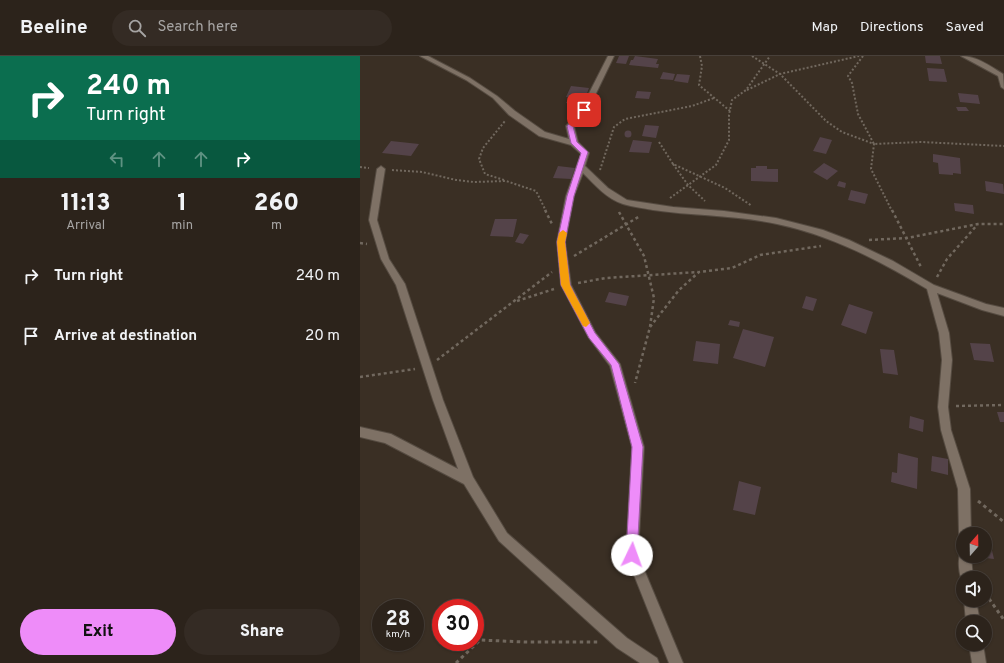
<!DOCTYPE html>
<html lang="en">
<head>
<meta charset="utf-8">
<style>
  body { margin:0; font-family:Overpass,sans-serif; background:#342b24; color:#f1f3f6; height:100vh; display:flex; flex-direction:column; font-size:15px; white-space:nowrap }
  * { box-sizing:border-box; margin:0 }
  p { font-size:13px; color:#a6a4a3 }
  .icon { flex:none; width:22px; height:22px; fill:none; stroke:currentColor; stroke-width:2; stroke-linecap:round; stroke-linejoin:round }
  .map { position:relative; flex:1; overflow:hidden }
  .sheet { display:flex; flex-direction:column; background:#2c231b; width:360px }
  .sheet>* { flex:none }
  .banner { background:#0b6e4f; color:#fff; overflow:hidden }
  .needle { width:26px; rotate:20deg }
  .tools { position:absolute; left:596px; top:471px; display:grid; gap:8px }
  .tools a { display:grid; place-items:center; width:36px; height:36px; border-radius:50%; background:#2c231b; box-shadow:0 1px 3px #0004,0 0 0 1px #48403a; font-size:20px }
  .speed { position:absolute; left:12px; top:543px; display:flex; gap:8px; font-size:20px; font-weight:700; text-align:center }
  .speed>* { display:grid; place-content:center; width:52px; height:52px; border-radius:50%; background:#2c231b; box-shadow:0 1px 3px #0004,0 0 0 1px #48403a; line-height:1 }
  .speed small { font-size:10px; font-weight:400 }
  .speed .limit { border:6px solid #d22; background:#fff; color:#111 }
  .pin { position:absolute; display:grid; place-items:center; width:34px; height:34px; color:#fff; margin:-17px; border-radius:8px; box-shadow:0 2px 6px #0006 }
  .me { position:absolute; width:44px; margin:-22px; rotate:3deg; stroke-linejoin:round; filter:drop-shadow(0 0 3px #0008) }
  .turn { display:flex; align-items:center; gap:14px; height:84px; padding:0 20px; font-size:18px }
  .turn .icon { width:52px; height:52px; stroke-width:2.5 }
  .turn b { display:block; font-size:28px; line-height:34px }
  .lanes { display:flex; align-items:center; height:38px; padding:0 20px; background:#0003; justify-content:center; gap:20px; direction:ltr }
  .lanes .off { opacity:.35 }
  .eta { display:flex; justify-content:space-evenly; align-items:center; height:68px; text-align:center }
  .eta b { font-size:24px; font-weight:800; line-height:28px }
  .action { display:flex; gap:8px; margin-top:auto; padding:8px 20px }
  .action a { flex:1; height:46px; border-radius:24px; background:#ee8cf9; color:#111; font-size:16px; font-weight:800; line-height:46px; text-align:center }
  .action a+a { background:#342b24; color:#f1f3f6 }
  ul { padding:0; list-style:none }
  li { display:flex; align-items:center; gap:12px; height:60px; padding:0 20px }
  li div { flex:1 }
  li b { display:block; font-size:15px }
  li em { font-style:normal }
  header { display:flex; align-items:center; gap:24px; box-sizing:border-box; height:56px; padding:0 20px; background:#2c231b; border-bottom:1px solid #48403a }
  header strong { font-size:19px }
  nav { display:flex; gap:22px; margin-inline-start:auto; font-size:14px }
  .search { width:280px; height:36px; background:#342b24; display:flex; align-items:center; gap:10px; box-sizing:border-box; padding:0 14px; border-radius:22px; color:#a6a4a3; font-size:15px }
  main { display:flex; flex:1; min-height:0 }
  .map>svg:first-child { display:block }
</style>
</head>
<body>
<header>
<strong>Beeline</strong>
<div class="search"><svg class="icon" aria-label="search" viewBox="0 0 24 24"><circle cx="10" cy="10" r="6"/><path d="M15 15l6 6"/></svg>Search here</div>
<nav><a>Map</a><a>Directions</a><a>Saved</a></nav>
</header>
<main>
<section class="sheet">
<div class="banner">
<div class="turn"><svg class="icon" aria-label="right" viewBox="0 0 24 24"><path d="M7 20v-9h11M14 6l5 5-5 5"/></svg><div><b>240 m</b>Turn right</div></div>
<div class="lanes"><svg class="icon off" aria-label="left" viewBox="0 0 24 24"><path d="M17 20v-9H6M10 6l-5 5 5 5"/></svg><svg class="icon off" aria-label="ahead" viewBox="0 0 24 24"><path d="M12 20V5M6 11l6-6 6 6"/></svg><svg class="icon off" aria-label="ahead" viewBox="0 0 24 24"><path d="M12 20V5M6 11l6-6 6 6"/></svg><svg class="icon" aria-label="right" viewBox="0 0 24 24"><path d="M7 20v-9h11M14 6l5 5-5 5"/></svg></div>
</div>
<div class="eta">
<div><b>11:13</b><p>Arrival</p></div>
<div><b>1</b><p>min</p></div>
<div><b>260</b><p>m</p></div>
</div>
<ul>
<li><svg class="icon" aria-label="right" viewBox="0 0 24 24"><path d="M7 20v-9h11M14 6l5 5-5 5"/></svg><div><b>Turn right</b></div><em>240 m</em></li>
<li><svg class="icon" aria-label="arrive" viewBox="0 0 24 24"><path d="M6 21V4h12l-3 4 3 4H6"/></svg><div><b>Arrive at destination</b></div><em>20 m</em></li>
</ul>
<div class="action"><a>Exit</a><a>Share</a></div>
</section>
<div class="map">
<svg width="644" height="607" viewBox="0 0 644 607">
  <rect width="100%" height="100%" fill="#3a2f24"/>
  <!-- building -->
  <path fill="#544349" d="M259 0H269L266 8 256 7Z
    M275 0 298 3 296 8H299L298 12 269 9 271 4H273Z
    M565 0H580L582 8 566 7Z
    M567 12 584 13 587 26 569 25Z
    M303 16 315 18 313 24 300 23Z
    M317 18 330 19 328 27 314 25Z
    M211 30 229 32 225 43 206 41Z
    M277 35 291 36 289 43 275 42Z
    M598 37 618 39 620 48 600 46Z
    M209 42 223 43 221 49 206 47Z
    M596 51H606L609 55H598Z
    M285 69 299 70 296 82 282 80Z
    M264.5 78a3.5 3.5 0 1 1 7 0a3.5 3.5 0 1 1-7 0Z
    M460 81 472 84 466 98 453 95Z
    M273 84 292 86 289 97 269 96Z
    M31 85 59 88 51 100 22 97Z
    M573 98 600 102 601 118 593 117V119L579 118 578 107 573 106Z
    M464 107 478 115 467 124 453 116Z
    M198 110 215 112 211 123 193 122Z
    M396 110H407V113H418V126L391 125V112H396Z
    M479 125 486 127 485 132 477 130Z
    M625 125 643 128 644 138 626 135Z
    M491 134 508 138 505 148 488 144Z
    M594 147 613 149 614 158 595 155Z
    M135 163H157L153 181 130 180Z
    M160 177 169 179 163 188 155 186Z
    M249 236 269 240 266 250 245 246Z
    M446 240 457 243 453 255 442 252Z
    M489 248 513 256 506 278 481 269Z
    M370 264 380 266 379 271 368 269Z
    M383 273 414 281 405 311 373 302Z
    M336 285 360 288 358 308 333 305Z
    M610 287 630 288 634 306 614 304Z
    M520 293 534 294 538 319 523 317Z
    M637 356H644V366H640Z
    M550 360 564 364 563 376 549 372Z
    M538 397 558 402 557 433 531 426 532 416 537 417Z
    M572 400 588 403V419L571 415Z
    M379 425 401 431 395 459 373 454Z
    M625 486H630L634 503 618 501V500H625Z"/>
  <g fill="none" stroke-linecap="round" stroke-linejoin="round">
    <!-- minor casing -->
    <g stroke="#554b41" stroke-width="2">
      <path id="minor" d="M60 0H68L110 22 137 40 155 55 185 76 209 83 206 70 221 53 248 0H254L228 54 214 70 218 86 229 97 225 110 248 132 267 144 313 151 364 155 416 162 463 174 489 184 533 205 574 229 626 248 644 252V260L622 254 577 237 589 277 592 304 588 351 591 374 610 433 611 478H603V483L601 482 599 478 598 433 581 374 578 351 582 304 579 277 567 233C518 204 473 180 417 168 376 159 334 160 293 154 284 152 273 151 263 148 247 143 235 129 223 117L214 140 205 186 211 229 235 276 260 308 284 391 278 499 323 607H309L266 499 272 391 250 310 229 282 201 229 197 186 206 140 221 98 211 89 179 80 149 59 133 42 106 24Z
        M601 0C617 0 630 10 643 18L644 33 641 31 638 20Z
        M21 110 25 113 17 164 29 203 45 228 83 344 113 421 147 477 267 582 297 602 299 607H280L257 592 139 485 104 428 25 387 0 381V371L31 378 98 413 73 344 36 229 21 203 9 164 17 113Z
        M603 495V500H611L613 522H603V527C599 519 597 504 601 496Z
        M604 544H616L620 566H606Z
        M609 588H623L626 607H612Z"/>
    </g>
    <!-- path-far2 -->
    <path stroke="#71685e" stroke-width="2" stroke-dasharray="2 2" stroke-linecap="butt" d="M340 0 342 10 339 29 370 55
      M392 0 420 18 466 65 482 76 514 88 511 113 532 155
      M503 0 488 20 492 27 498 58 514 88 561 86 644 90
      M387 34 420 18 499 0
      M299 86 313 108 365 132 392 150
      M313 108 328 129 345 145
      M0 111 9 112
      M32 114 62 116 96 124 114 126 146 125 176 135 186 155
      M240 114 254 71 265 63 332 50 354 42
      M144 124 125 118 119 103 123 92 145 65
      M310 142 356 109 369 84V59L372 44 386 34 410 0"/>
    <!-- path-far1 -->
    <path stroke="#71685e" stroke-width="2.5" stroke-dasharray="3 3" stroke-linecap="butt" d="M185 154 192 168
      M532 154 561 211
      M259 156 284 200 294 242 290 271 275 327
      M509 184 547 182 618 168H644
      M0 187 7 188
      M214 200 280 160
      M577 221 587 203 618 168
      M218 227 246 222 338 216
      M157 245 194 233
      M290 271 319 234 339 216 372 212 400 199 461 190
      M77 304 192 216
      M0 321 55 313
      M596 350 644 349"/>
    <!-- path -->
    <path stroke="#71685e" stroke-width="3" stroke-dasharray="3.5 3.5" stroke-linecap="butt" d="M618 445 644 466
      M625 537 644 564
      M96 607 120 584 165 586H238"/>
    <!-- minor -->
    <use href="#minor" fill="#7e7165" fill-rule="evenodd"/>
  </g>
  <!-- route -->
  <path fill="#ee8cf9" stroke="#9b5ba2" d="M222 53 227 54 213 70 217 86 228 96 214 140 205 186 210 229 235 277 259 308 283 391 277 499 276 503 272 505 268 503 266 499 272 391 251 309 229 282 201 229 197 186 207 140 221 97 211 87 207 70Z"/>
  <!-- slow -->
  <path fill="#f59e0b" d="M203 174 207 177 205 186 210 229 230 267 226 271 223 270 201 229 197 186 199 177Z"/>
</svg>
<div class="tools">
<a><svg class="needle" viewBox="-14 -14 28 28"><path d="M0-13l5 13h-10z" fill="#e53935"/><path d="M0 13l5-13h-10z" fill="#a6a4a3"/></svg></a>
<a><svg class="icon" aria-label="sound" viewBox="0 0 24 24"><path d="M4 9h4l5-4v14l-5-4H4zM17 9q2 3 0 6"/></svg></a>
<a><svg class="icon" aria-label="search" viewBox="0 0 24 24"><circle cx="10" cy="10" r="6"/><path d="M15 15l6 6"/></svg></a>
</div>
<div class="speed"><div>28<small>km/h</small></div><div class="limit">30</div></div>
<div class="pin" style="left:224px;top:54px;background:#d93025"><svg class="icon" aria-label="arrive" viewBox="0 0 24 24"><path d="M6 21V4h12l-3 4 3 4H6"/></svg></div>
<svg class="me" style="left:272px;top:499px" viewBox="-20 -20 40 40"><circle r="19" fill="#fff"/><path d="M0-13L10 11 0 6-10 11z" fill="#ee8cf9"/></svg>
</div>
</main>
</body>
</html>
